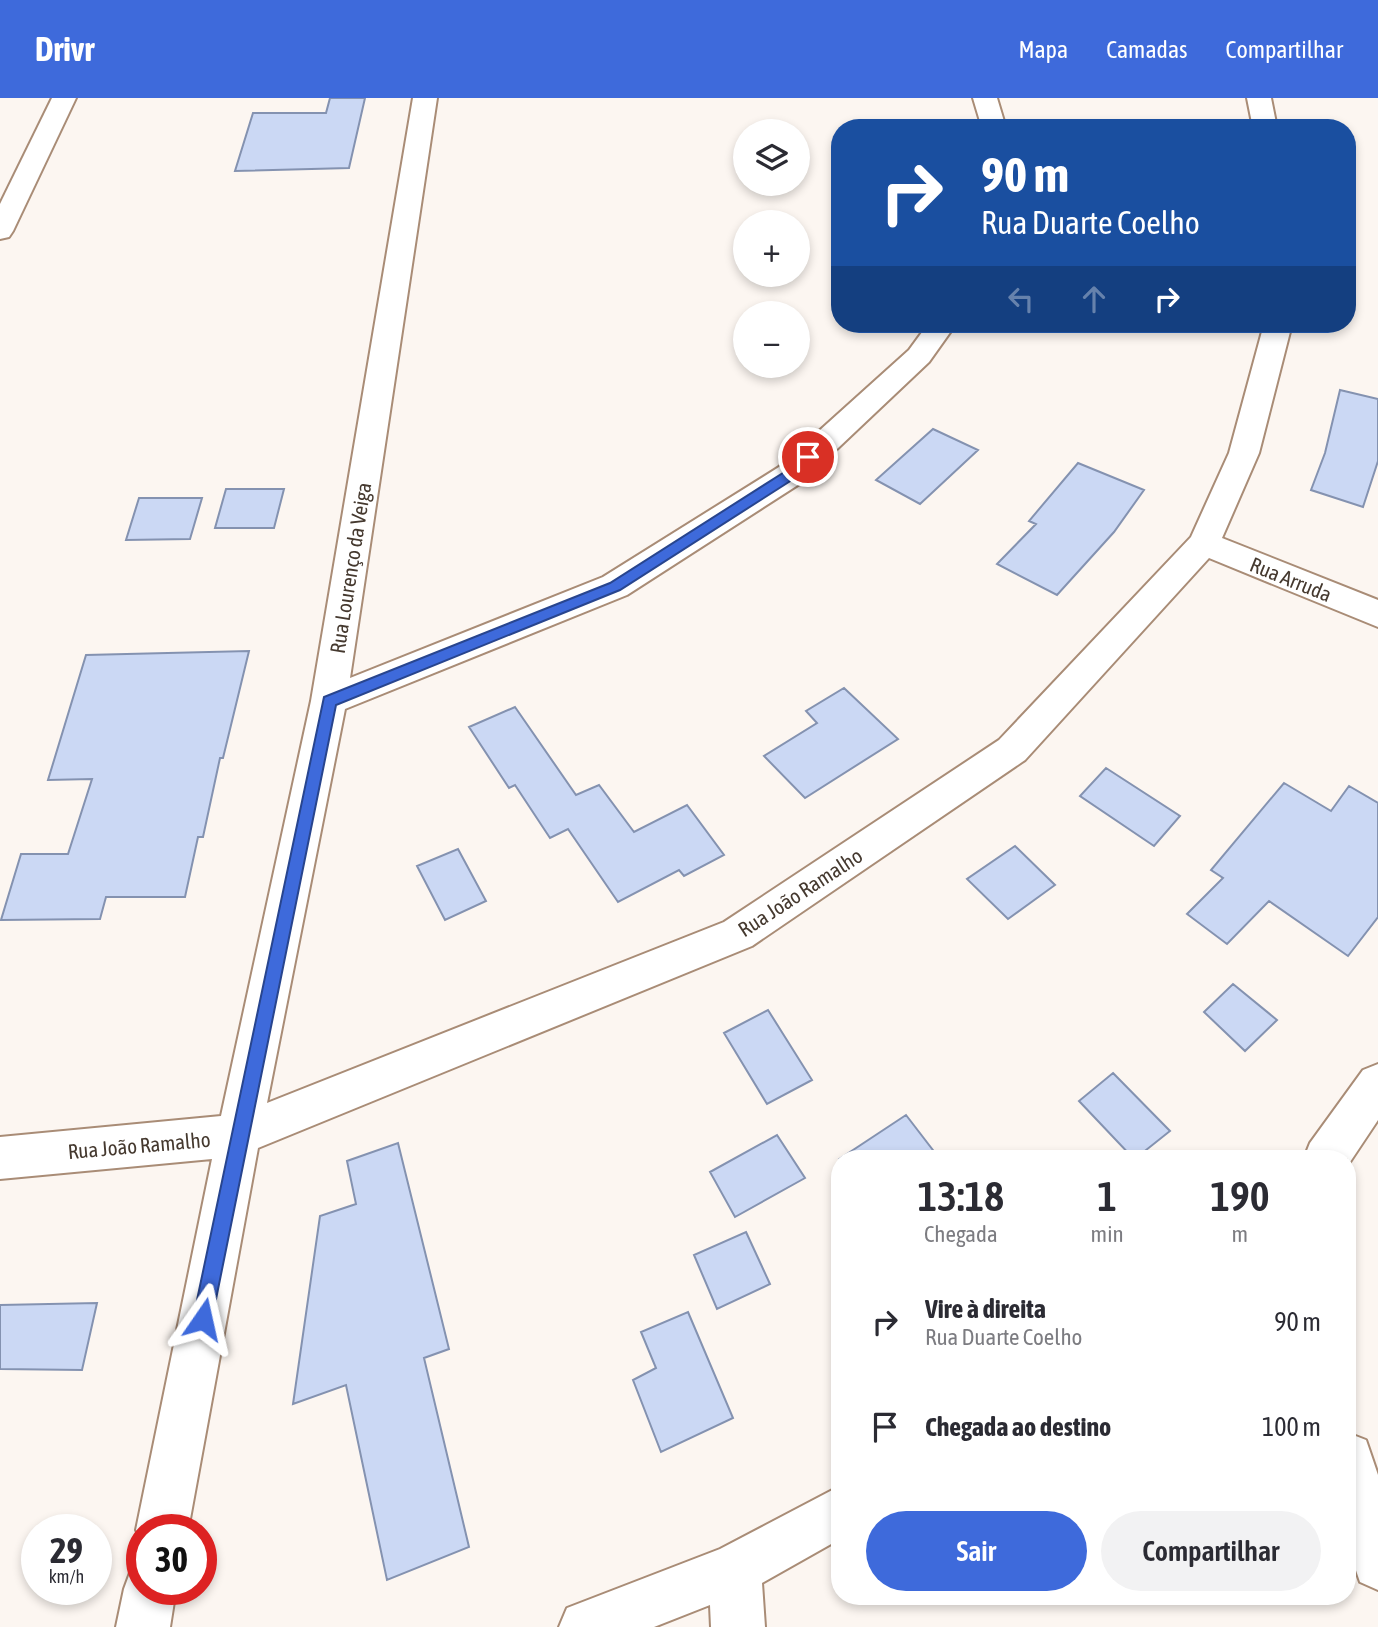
<!DOCTYPE html>
<html lang="pt">
<head>
<meta charset="utf-8">
<style>
  body { margin:0; font-family:"Asap Condensed",sans-serif; background:#f2f2f3; color:#2b2b33; height:100vh; display:flex; flex-direction:column; font-size:26px; white-space:nowrap }
  * { box-sizing:border-box; margin:0 }
  p { font-size:23px; color:#7c7c81 }
  .icon { flex:none; width:38px; height:38px; fill:none; stroke:currentColor; stroke-width:2; stroke-linecap:round; stroke-linejoin:round }
  .map { position:relative; flex:1; overflow:hidden }
  .panel { position:absolute; left:831px; top:1052px; width:525px; height:455px; display:flex; flex-direction:column; background:#fff; border-radius:28px; box-shadow:0 4px 10px #0003 }
  .panel>* { flex:none }
  .hud { position:absolute; left:831px; top:21px; width:525px; height:214px; border-radius:28px; box-shadow:0 4px 10px #0003; background:#1a4fa0; color:#fff; overflow:hidden }
  .fabs { position:absolute; left:733px; top:21px; display:grid; gap:14px }
  .fabs a { display:grid; place-items:center; width:77px; height:77px; border-radius:50%; background:#fff; box-shadow:0 4px 10px #0003; font-size:35px }
  .speed { position:absolute; left:21px; top:1416px; display:flex; gap:14px; font-size:35px; font-weight:700; text-align:center }
  .speed>* { display:grid; place-content:center; width:91px; height:91px; border-radius:50%; background:#fff; box-shadow:0 4px 10px #0003; line-height:1 }
  .speed small { font-size:18px; font-weight:400 }
  .speed .limit { border:10px solid #d22; background:#fff; color:#111 }
  .pin { position:absolute; display:grid; place-items:center; width:60px; height:60px; color:#fff; margin:-30px; border:4px solid #fff; border-radius:50%; box-shadow:0 2px 7px #0007 }
  .me { position:absolute; width:77px; margin:-38px; rotate:11deg; stroke-linejoin:round; filter:drop-shadow(0 0 5px #0008) }
  .turn { display:flex; align-items:center; gap:24px; height:147px; padding:0 35px; font-size:32px }
  .turn .icon { width:91px; height:91px; stroke-width:2.5 }
  .turn b { display:block; font-size:49px; line-height:60px }
  .lanes { display:flex; align-items:center; height:66px; padding:0 35px; background:#0003; justify-content:center; gap:35px; direction:ltr }
  .lanes .off { opacity:.35 }
  .eta { display:flex; justify-content:space-evenly; align-items:center; height:119px; text-align:center }
  .eta b { font-size:42px; font-weight:600; line-height:49px }
  .button { display:flex; gap:14px; margin-top:auto; padding:14px 35px }
  .button a { flex:1; height:80px; border-radius:42px; background:#3e6adb; color:#fff; font-size:28px; font-weight:600; line-height:80px; text-align:center }
  .button a+a { background:#f2f2f3; color:#2b2b33 }
  ul { padding:0; list-style:none }
  li { display:flex; align-items:center; gap:21px; height:105px; padding:0 35px }
  li div { flex:1 }
  li b { display:block; font-size:26px }
  li em { font-style:normal }
  header { display:flex; align-items:center; gap:42px; box-sizing:border-box; height:98px; padding:0 35px; background:#3e6adb; color:#fff }
  header strong { font-size:33px }
  nav { display:flex; gap:38px; margin-inline-start:auto; font-size:24px }
  .map>svg:first-child { display:block }
</style>
</head>
<body>
<header>
<strong>Drivr</strong>
<nav><a>Mapa</a><a>Camadas</a><a>Compartilhar</a></nav>
</header>
<div class="map">
<svg width="1378" height="1529" viewBox="0 0 1378 1529">
  <rect width="100%" height="100%" fill="#fcf6f1"/>
  <!-- building -->
  <path fill="#cbd8f4" stroke="#8492b0" stroke-width="2" d="M330 0H365L349 70 235 73 253 15H326Z
    M1340 292 1378 301V363L1363 409 1311 392 1325 355Z
    M933 331 978 352 920 406 876 382Z
    M1078 365 1144 392 1114 434 1057 497 997 466 1036 426 1029 423Z
    M226 391H284L274 430H215Z
    M139 400H202L190 441 126 442Z
    M249 553 223 660H220L203 739H198L185 799H106L100 821 1 822 21 756H68L92 681 48 682 86 557Z
    M844 590 898 641 805 700 764 658 817 625 806 613Z
    M515 609 576 697 599 687 634 734 687 707 724 757 684 778 679 772 618 804 568 731 550 740 515 687 509 690 469 629Z
    M1106 670 1180 718 1154 748 1080 698Z
    M1284 685 1331 713 1349 688 1378 705V819L1348 858 1269 803 1227 846 1187 816 1223 780 1211 772Z
    M1015 748 1055 787 1008 821 967 781Z
    M458 751 486 803 445 822 417 768Z
    M1233 886 1277 922 1245 953 1204 914Z
    M768 912 812 982 767 1006 724 935Z
    M1113 975 1170 1033 1136 1060H1133L1079 1003Z
    M906 1017 939 1060H841Z
    M777 1037 805 1080 735 1119 710 1074Z
    M398 1045 449 1251 424 1260 469 1449 387 1482 346 1287 293 1306 320 1118 356 1106 347 1063Z
    M746 1134 770 1186 717 1211 694 1157Z
    M97 1205 82 1272 0 1271V1207Z
    M688 1214 733 1320 661 1354 633 1282 656 1270 641 1234Z"/>
  <g fill="none" stroke-linecap="round" stroke-linejoin="round">
    <!-- minor casing -->
    <g stroke="#a98c76" stroke-width="4">
      <path id="minor" d="M413 0H437L350 580 603 479 779 369 909 252 928 226H956L929 264 801 385 627 497 345 611 267 1005 724 824 999 642 1191 439 1229 355 1264 226H1292L1259 355 1222 440 1378 502V529L1209 460 1025 662 752 848 258 1050 188 1432H142V1445L136 1432 212 1061 0 1081V1039L221 1018 311 603Z
        M973 0H997L1006 30H982Z
        M1247 0H1271L1277 30H1253Z
        M1378 966V1022L1348 1067V1060H1304L1310 1045 1363 972Z
        M1348 1335 1366 1342 1378 1377V1492L1360 1484 1348 1449Z
        M840 1388V1441L762 1485 765 1529H711L710 1507 654 1529H559L567 1510 720 1451Z
        M142 1468V1491H176L170 1529H116L124 1491 131 1472Z"/>
    </g>
    <!-- tertiary casing -->
    <g stroke="#a98c76" stroke-width="4">
      <path id="tertiary" d="M52 0H76L13 133 9 139 0 141V106Z"/>
    </g>
    <!-- minor -->
    <use href="#minor" fill="#fff" fill-rule="evenodd"/>
    <!-- tertiary -->
    <use href="#tertiary" fill="#fff" fill-rule="evenodd"/>
  </g>
  <!-- route -->
  <path fill="#3e6adb" stroke="#28458e" stroke-width="2" d="M808 355 815 359 795 380 620 492 336 607 212 1221 210 1228 203 1231 196 1228 193 1221 324 599 610 485 786 373Z"/>
  <g text-anchor="middle" dominant-baseline="central" stroke-width="6" stroke-linejoin="round" paint-order="stroke">
    <!-- street labels -->
    <g font-size="21" fill="#45392f" stroke="#fff">
      <text transform="translate(350 470) rotate(-81)">Rua Lourenço da Veiga</text>
      <text transform="translate(1291 481) rotate(22)">Rua Arruda</text>
      <text transform="translate(800 794) rotate(-33)">Rua João Ramalho</text>
      <text transform="translate(139 1047) rotate(-5)">Rua João Ramalho</text>
    </g>
  </g>
</svg>
<div class="fabs">
<a><svg class="icon" aria-label="layers" viewBox="0 0 24 24"><path d="M12 4l9 5-9 5-9-5zM3 14l9 5 9-5"/></svg></a>
<a>+</a>
<a>−</a>
</div>
<div class="speed"><div>29<small>km/h</small></div><div class="limit">30</div></div>
<div class="pin" style="left:808px;top:359px;background:#d93025"><svg class="icon" aria-label="arrive" viewBox="0 0 24 24"><path d="M6 21V4h12l-3 4 3 4H6"/></svg></div>
<svg class="me" style="left:203px;top:1221px" viewBox="-20 -20 40 40"><path d="M0-17L14 15 0 8-14 15z" fill="#3e6adb" stroke="#fff" stroke-width="4"/></svg>
<div class="hud">
<div class="turn"><svg class="icon" aria-label="right" viewBox="0 0 24 24"><path d="M7 20v-9h11M14 6l5 5-5 5"/></svg><div><b>90 m</b>Rua Duarte Coelho</div></div>
<div class="lanes"><svg class="icon off" aria-label="left" viewBox="0 0 24 24"><path d="M17 20v-9H6M10 6l-5 5 5 5"/></svg><svg class="icon off" aria-label="ahead" viewBox="0 0 24 24"><path d="M12 20V5M6 11l6-6 6 6"/></svg><svg class="icon" aria-label="right" viewBox="0 0 24 24"><path d="M7 20v-9h11M14 6l5 5-5 5"/></svg></div>
</div>
<section class="panel">
<div class="eta">
<div><b>13:18</b><p>Chegada</p></div>
<div><b>1</b><p>min</p></div>
<div><b>190</b><p>m</p></div>
</div>
<ul>
<li><svg class="icon" aria-label="right" viewBox="0 0 24 24"><path d="M7 20v-9h11M14 6l5 5-5 5"/></svg><div><b>Vire à direita</b><p>Rua Duarte Coelho</p></div><em>90 m</em></li>
<li><svg class="icon" aria-label="arrive" viewBox="0 0 24 24"><path d="M6 21V4h12l-3 4 3 4H6"/></svg><div><b>Chegada ao destino</b></div><em>100 m</em></li>
</ul>
<div class="button"><a>Sair</a><a>Compartilhar</a></div>
</section>
</div>
</body>
</html>
